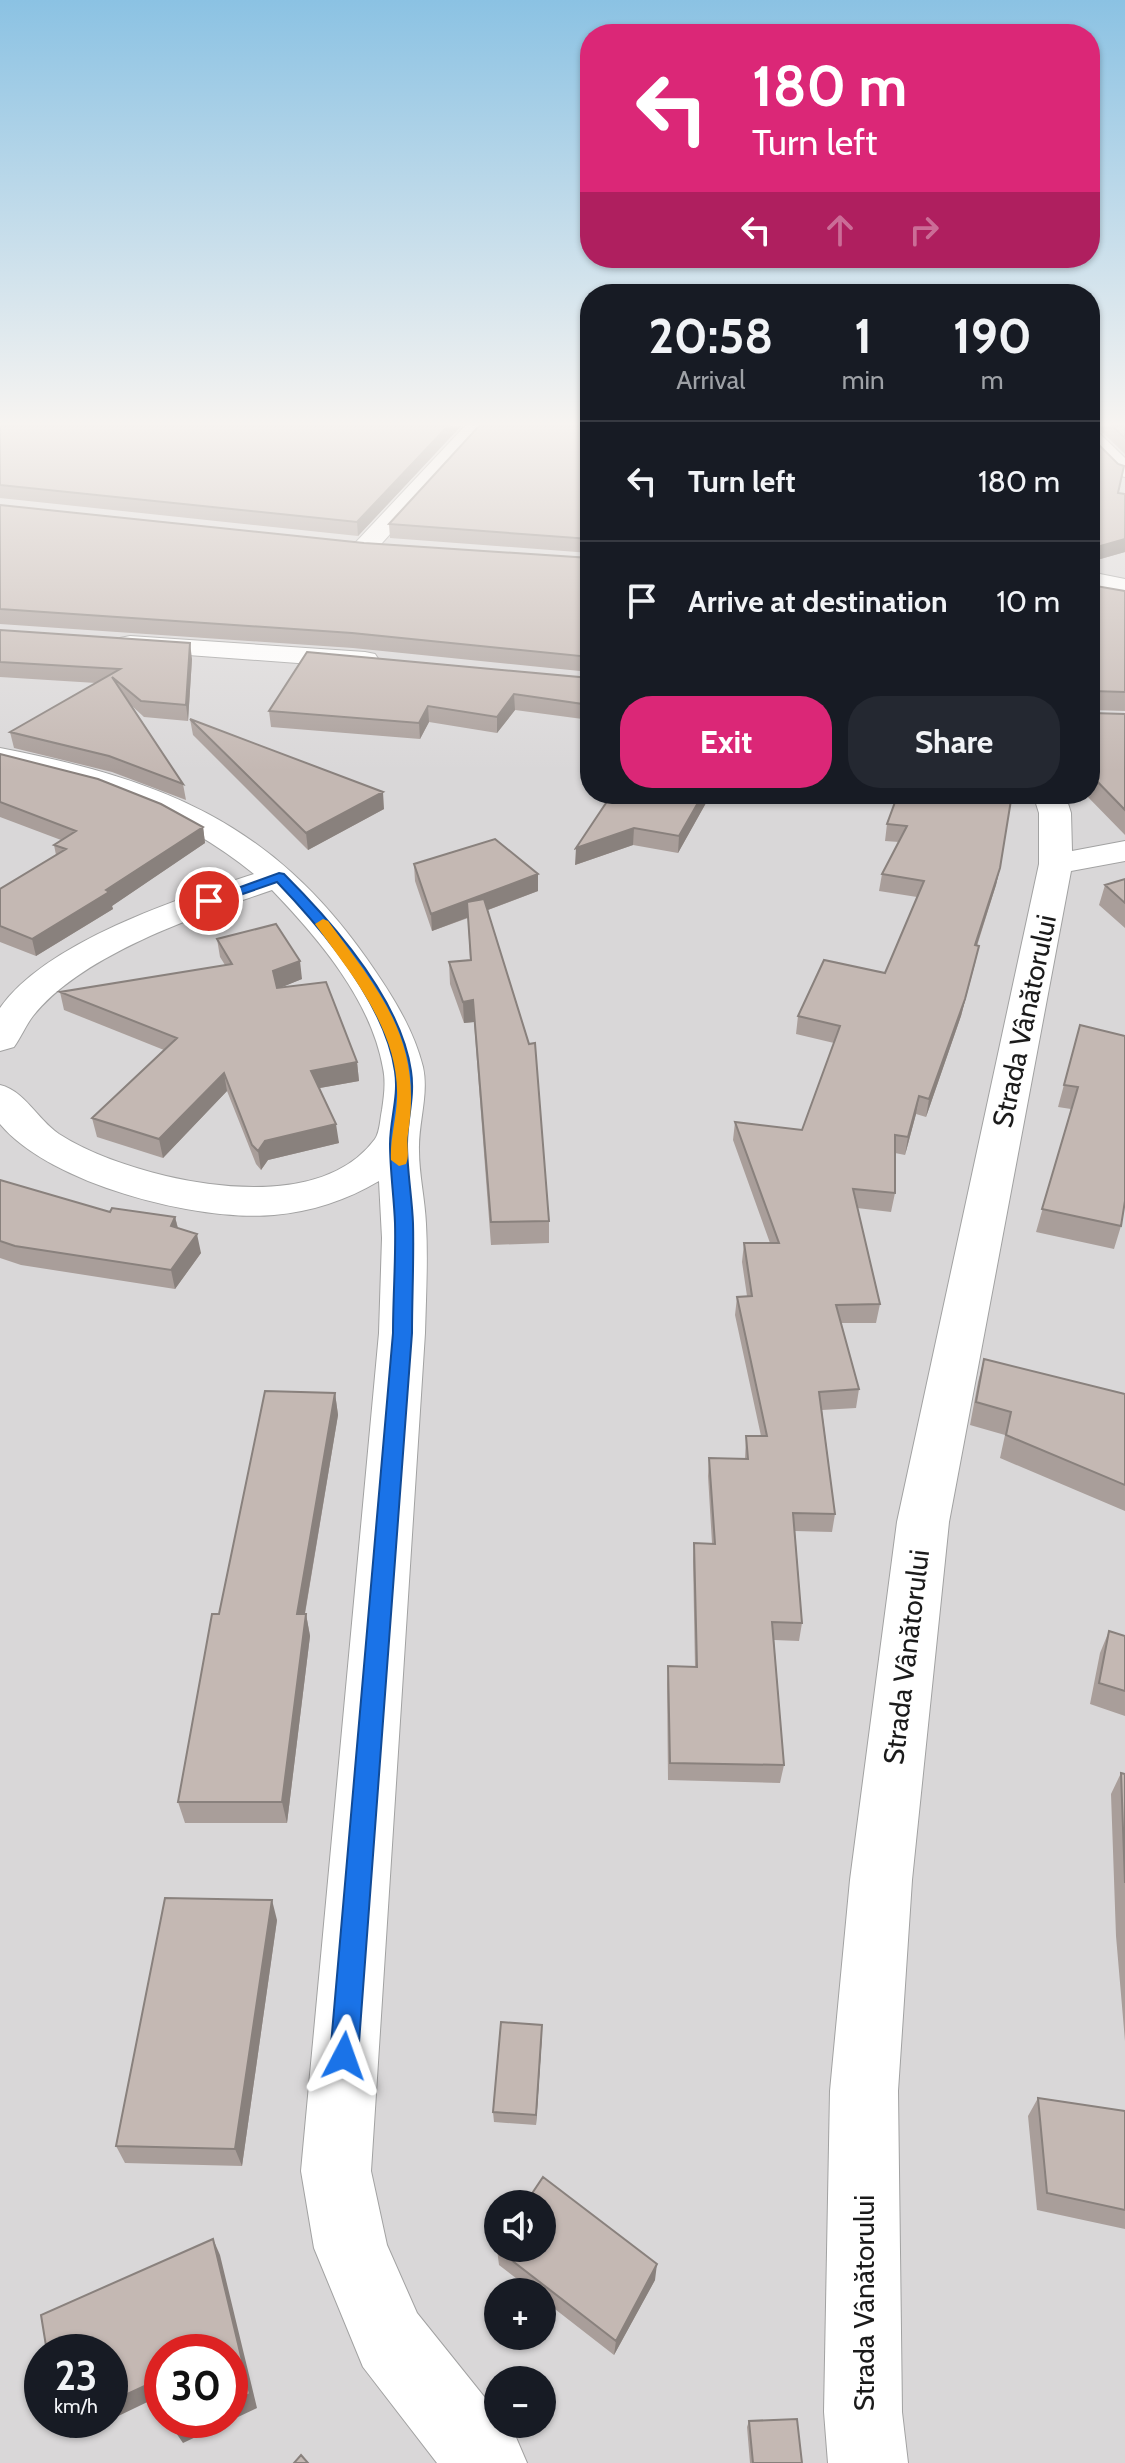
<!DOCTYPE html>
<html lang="en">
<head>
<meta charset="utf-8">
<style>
  body { margin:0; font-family:Cabin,sans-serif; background:#242831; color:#f1f3f6; height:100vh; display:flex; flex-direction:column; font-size:30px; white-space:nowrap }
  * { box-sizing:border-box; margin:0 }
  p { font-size:26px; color:#9ea1a6 }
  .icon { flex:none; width:44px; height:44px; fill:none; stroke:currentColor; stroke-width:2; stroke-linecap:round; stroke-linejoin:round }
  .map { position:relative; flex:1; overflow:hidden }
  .drawer { position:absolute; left:580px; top:284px; width:520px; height:520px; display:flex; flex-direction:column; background:#171b24; border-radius:32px; box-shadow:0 2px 6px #0004 }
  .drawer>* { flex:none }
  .banner { position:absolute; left:580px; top:24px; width:520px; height:244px; border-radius:32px; box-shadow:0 2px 6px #0004; background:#db2777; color:#fff; overflow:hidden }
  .tools { position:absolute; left:484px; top:2190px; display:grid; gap:16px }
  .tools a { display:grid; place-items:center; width:72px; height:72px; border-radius:50%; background:#171b24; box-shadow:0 2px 6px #0004; font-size:40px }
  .speed { position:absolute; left:24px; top:2334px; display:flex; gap:16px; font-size:40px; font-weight:700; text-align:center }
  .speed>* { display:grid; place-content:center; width:104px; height:104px; border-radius:50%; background:#171b24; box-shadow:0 2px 6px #0004; line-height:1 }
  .speed small { font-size:20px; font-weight:400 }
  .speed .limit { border:12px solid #d22; background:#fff; color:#111 }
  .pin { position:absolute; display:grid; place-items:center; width:68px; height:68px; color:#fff; margin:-34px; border:4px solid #fff; border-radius:50%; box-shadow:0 2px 8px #0007 }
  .me { position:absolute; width:88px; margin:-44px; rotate:4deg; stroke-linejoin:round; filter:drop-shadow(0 0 6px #0008) }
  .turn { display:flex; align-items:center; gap:28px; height:168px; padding:0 40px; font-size:36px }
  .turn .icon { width:104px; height:104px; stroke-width:2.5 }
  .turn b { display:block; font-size:56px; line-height:68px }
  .lanes { display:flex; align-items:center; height:76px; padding:0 40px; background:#0003; justify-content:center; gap:40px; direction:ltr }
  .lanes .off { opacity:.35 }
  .eta { display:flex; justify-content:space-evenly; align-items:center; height:136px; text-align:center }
  .eta b { font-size:48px; font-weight:800; line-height:56px }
  .cta { display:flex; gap:16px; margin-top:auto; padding:16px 40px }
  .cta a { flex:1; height:92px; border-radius:32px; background:#db2777; color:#fff; font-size:32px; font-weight:800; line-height:92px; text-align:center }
  .cta a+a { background:#242831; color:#f1f3f6 }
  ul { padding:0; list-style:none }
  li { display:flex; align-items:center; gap:24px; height:120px; padding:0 40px; border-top:2px solid #363941 }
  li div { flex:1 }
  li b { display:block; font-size:30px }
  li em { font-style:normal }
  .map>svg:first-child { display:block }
</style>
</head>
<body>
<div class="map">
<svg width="1125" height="2463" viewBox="0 0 1125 2463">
  <rect width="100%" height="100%" fill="#ede6e0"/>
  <!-- residential -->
  <path fill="#d9d7d8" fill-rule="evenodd" d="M0 426H590V794H1090V426H1125V2463H0ZM498 2204H542V2248H498ZM498 2292H542V2336H498ZM42 2352H110V2420H42ZM162 2352H230V2420H162ZM498 2380H542V2424H498Z"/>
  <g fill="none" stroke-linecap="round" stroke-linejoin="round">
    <!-- minor casing -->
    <g stroke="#a2a2a2" stroke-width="2">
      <path id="minor" d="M465 426H487L374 552H356L353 547 356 542Z
        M1090 429 1097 431 1125 458V477L1117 475 1090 447Z
        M1090 572 1125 579V595L1090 588Z
        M130 636 365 652 375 654 379 660 375 666 365 668 120 650 116 644 120 638Z
        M0 748C160 779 270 821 367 959 390 992 413 1027 423 1067 429 1095 418 1123 419 1151 419 1175 425 1199 426 1224 428 1260 426 1297 425 1333L371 2171 387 2245 417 2313 498 2414V2424H506L515 2435 527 2463H437L363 2367 314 2248 301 2171 379 1333 382 1238 379 1181C347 1200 311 1212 274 1215 197 1222 50 1184 0 1124V1085C25 1091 37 1119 59 1134 90 1154 130 1167 166 1176 230 1191 330 1200 375 1139 380 1132 380 1119 382 1110 384 1096 386 1082 383 1068 371 1000 319 939 272 890 199 915 82 954 33 1016 26 1025 21 1037 14 1047L0 1051V1008C46 942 180 898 254 874 176 811 97 786 0 766Z
        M1033 794H1065L1071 813 1072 851 1125 841V861L1071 871 949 1522 912 1880 898 2091 902 2412 908 2463H828L824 2412 830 2091 850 1880 897 1522 1039 864V813Z"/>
    </g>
    <!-- minor -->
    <use href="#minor" fill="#fff" fill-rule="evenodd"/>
  </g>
  <!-- wall -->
  <path fill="#a99e9a" d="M0 426H461L358 536 0 498Z
    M590 426V553L390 538 389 524Z
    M1090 426H1125V454L1099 429 1091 427 1090 436 1118 493 1125 494V552L1090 562Z
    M0 505 364 543 590 558V672L353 648 0 624Z
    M1090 585 1125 591V711L1092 710V713L1125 714V835L1085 794H1090Z
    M0 630 192 659 188 721 144 717 132 706 183 784 186 800 112 772 14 748 10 732 96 683 0 677Z
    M590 678V720L515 710 497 733 429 722 420 739 271 727 269 711Z
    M190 719 384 809 308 850 193 735Z
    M0 754 203 827 205 843 112 906 113 909 36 956 0 942V889L56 855 54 845 61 840 0 817Z
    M612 794H711L678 853 633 845 575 865Z
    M898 794 1000 868 996 885 977 946H979L975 964 961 1016 926 1117 916 1114 905 1155 895 1153V1193L891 1212 857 1208 880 1304 876 1323H841L859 1389 856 1408 822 1410 835 1514 832 1532 795 1531 802 1623 799 1641 774 1640 784 1765 780 1783 668 1780 667 1684 668 1666 695 1667 693 1561 694 1543H712L708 1476 709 1458 745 1459 746 1436H761L735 1315 737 1297 747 1296 742 1262 744 1243H770L733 1140 735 1122 802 1130 834 1043 796 1034 798 1016 885 973 917 897 879 891 882 874 899 842 885 841 887 824Z
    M414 864 538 891 488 910 549 1221V1243L491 1245 474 1022 464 1023 450 984 449 962 470 960 468 918 432 931 415 881Z
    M1125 879V928L1099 905 1105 885Z
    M217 939 302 979 279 988 357 1062 359 1081 320 1088 339 1143 268 1160 261 1170 256 1164 227 1091 163 1158 97 1137 92 1118 164 1050 64 1010 60 992 225 965 220 957Z
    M1080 1025 1121 1226 1114 1249 1036 1232 1071 1109 1058 1107Z
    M0 1180 110 1212 175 1217 178 1228 201 1253 175 1289 21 1265 0 1258Z
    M984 1359 1125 1394V1511L1000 1458 1005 1435 970 1425 978 1382Z
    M335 1393 338 1415 305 1614H306L310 1636 287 1823H185L178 1802 219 1614Z
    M1109 1631 1125 1636V1716L1090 1704 1100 1653Z
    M1121 1773 1125 1774V2041L1116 1936 1111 1794Z
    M277 1920 242 2166 125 2163 116 2146Z
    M542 2035 536 2125 494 2122 493 2112Z
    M1038 2098 1125 2111V2229L1037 2210 1028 2116Z
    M497 2249 655 2280 614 2355 542 2299V2292H534L499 2265Z
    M749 2421 802 2463H750L747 2427Z"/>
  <!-- shaded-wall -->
  <path fill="#89817d" d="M448 426H461L358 536 357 522Z
    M1125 539V552L1090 562V549Z
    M190 643 192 659 188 721 186 705Z
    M514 694 515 710 497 733V717Z
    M428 706 429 722 420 739 419 723Z
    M383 792 384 809 308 850 306 833Z
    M703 794H711L678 853 679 836Z
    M203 827 205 843 112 906 113 909 36 956 32 939Z
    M634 828 633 845 575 865 576 848Z
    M1000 868 996 885 971 963 975 945Z
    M538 874V891L432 931 431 914Z
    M979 946 961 1016 926 1117 929 1099Z
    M300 961 302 979 275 990 273 971Z
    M473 1000 474 1022 464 1023 463 1002Z
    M357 1062 359 1081 314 1089 311 1071Z
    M224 1073 227 1091 163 1158 159 1139Z
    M919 1096 916 1114 905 1155 908 1137Z
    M336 1124 339 1143 268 1160 261 1170 258 1151 265 1141Z
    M175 1217 180 1237 171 1226Z
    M197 1234 201 1253 175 1289 171 1270Z
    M335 1393 338 1415 301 1636 297 1614Z
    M306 1614 310 1636 287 1823 282 1802Z
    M272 1900 277 1920 242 2166 235 2149Z
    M542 2025V2035L536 2125V2115Z
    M213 2239 220 2255 257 2408 183 2443 174 2430 196 2420H230V2404Z
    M657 2264 655 2280 614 2355 616 2341Z
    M162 2378V2395L110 2420V2402Z
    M70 2420H109L70 2438 59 2425Z"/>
  <!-- building -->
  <path fill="#c4b8b3" stroke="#89817d" stroke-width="2" d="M0 426H448L357 522 0 485Z
    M479 426H590V539L389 524Z
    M1090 426V436L1118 464 1124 466 1118 493 1125 494V539L1090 549Z
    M1112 426H1125V438Z
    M0 505 364 543 590 558V657L352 633 0 609Z
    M1090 585 1125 591V692L1092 691V713L1125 714V810L1090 774Z
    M0 630 190 643 186 705 141 701 112 677 183 784 109 756 10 732 120 669 0 662Z
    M307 652 590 678V705L514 694 497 717 428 706 419 723 269 711Z
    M190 719 383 792 306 833Z
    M0 754 98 779 161 804 203 827 106 890 109 892 32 939 0 926V889L66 849 54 845 76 831 0 802Z
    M612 794H703L679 836 634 828 576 848Z
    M898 794H1012L1000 868 975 945 979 946 965 999 929 1099 919 1096 908 1137 895 1135V1193L853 1189 880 1304 836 1305 859 1389 819 1392 835 1514 793 1513 802 1623 772 1622 784 1765 670 1763 668 1666 697 1667 694 1543 715 1544 709 1458 748 1459 746 1436H767L737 1297 752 1296 744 1243H779L735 1122 802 1130 840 1026 798 1016 824 960 885 973 924 881 882 874 907 826 887 824Z
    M495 839 538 874 431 914 414 864Z
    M1125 879V903L1105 885Z
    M484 899 529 1044 535 1043 549 1221 491 1222 473 1000 463 1002 449 962 471 960 467 902Z
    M276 924 300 961 273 971 277 988 326 982 357 1062 311 1071 336 1124 265 1141 258 1151 252 1145 224 1073 159 1139 92 1118 177 1038 60 992 232 964 217 939Z
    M1080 1025 1125 1036V1201L1121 1226 1042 1209 1078 1087 1064 1085Z
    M0 1180 110 1212 112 1208 175 1217 171 1226 197 1234 171 1270 15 1246 0 1241Z
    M984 1359 1125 1394V1485L1006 1435 1011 1412 976 1402Z
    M265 1391 335 1393 297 1614H306L282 1802H178L212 1614H219Z
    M1109 1631 1125 1636V1691L1099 1683Z
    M1121 1773 1125 1774V1883Z
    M165 1898 272 1900 235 2149 116 2146Z
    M501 2022 542 2025 536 2115 493 2112Z
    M1038 2098 1125 2111V2210L1047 2193Z
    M543 2177 657 2264 616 2341 497 2249 498 2248H542V2204H525Z
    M213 2239 250 2394 230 2404V2352H162V2378L110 2402V2352H47L41 2315Z
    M797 2419 802 2463H753L749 2421Z
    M58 2420H70L59 2425Z
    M172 2420H196L174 2430Z
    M301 2455 308 2463H294Z"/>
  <!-- sky -->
  <linearGradient id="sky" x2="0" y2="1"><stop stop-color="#8bc2e3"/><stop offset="0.55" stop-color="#f7f4f1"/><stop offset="1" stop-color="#f7f4f1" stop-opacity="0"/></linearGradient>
  <rect width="1125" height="771" fill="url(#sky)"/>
  <!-- route -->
  <path fill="#1a73e8" stroke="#114b97" stroke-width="2" d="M279 873 284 874C333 923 401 1000 411 1071 415 1097 407 1119 407 1144 407 1170 412 1197 413 1223 414 1259 412 1296 412 1333L358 2056 354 2066 344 2070 334 2066 330 2056 393 1333C393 1296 396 1259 395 1223 394 1197 390 1170 390 1144 390 1119 399 1097 395 1071 385 1003 323 930 277 882L214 904 209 905 202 901Z"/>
  <!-- slow -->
  <path fill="#f59e0b" d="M323 919 328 921C380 992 423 1040 408 1134 406 1144 410 1155 406 1164L399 1166 391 1160C390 1139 396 1120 397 1099 400 1032 352 975 315 924Z"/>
  <g text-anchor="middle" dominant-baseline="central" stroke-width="6" stroke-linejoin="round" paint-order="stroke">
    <!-- near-street labels -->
    <g font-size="28" fill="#1b1b1b" stroke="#fff">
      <text transform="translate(1024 1021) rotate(-78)">Strada Vânătorului</text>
      <text transform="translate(906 1657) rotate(-83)">Strada Vânătorului</text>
      <text transform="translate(864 2303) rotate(-90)">Strada Vânătorului</text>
    </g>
  </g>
</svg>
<div class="tools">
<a><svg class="icon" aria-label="sound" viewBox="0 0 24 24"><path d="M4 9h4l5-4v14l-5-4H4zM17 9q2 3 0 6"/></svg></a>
<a>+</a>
<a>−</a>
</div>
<div class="speed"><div>23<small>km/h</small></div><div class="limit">30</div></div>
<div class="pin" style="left:209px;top:901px;background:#d93025"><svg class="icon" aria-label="arrive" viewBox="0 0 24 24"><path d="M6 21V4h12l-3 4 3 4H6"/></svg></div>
<svg class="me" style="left:344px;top:2056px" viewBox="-20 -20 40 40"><path d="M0-17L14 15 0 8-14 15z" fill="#1a73e8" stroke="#fff" stroke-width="4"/></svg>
<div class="banner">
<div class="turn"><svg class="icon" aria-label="left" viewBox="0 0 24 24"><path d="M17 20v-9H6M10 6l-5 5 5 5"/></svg><div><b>180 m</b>Turn left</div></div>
<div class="lanes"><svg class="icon" aria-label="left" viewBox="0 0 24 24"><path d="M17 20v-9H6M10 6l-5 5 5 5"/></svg><svg class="icon off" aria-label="ahead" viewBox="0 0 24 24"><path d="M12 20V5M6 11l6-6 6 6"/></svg><svg class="icon off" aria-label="right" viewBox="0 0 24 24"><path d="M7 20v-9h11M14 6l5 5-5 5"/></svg></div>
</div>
<section class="drawer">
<div class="eta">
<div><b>20:58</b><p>Arrival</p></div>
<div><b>1</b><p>min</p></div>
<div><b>190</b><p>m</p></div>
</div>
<ul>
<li><svg class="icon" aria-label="left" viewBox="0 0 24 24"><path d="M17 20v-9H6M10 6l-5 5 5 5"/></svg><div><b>Turn left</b></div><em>180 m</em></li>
<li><svg class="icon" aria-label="arrive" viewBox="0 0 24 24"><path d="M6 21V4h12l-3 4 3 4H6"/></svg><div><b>Arrive at destination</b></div><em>10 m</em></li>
</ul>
<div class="cta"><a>Exit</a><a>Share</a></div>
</section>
</div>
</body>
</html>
